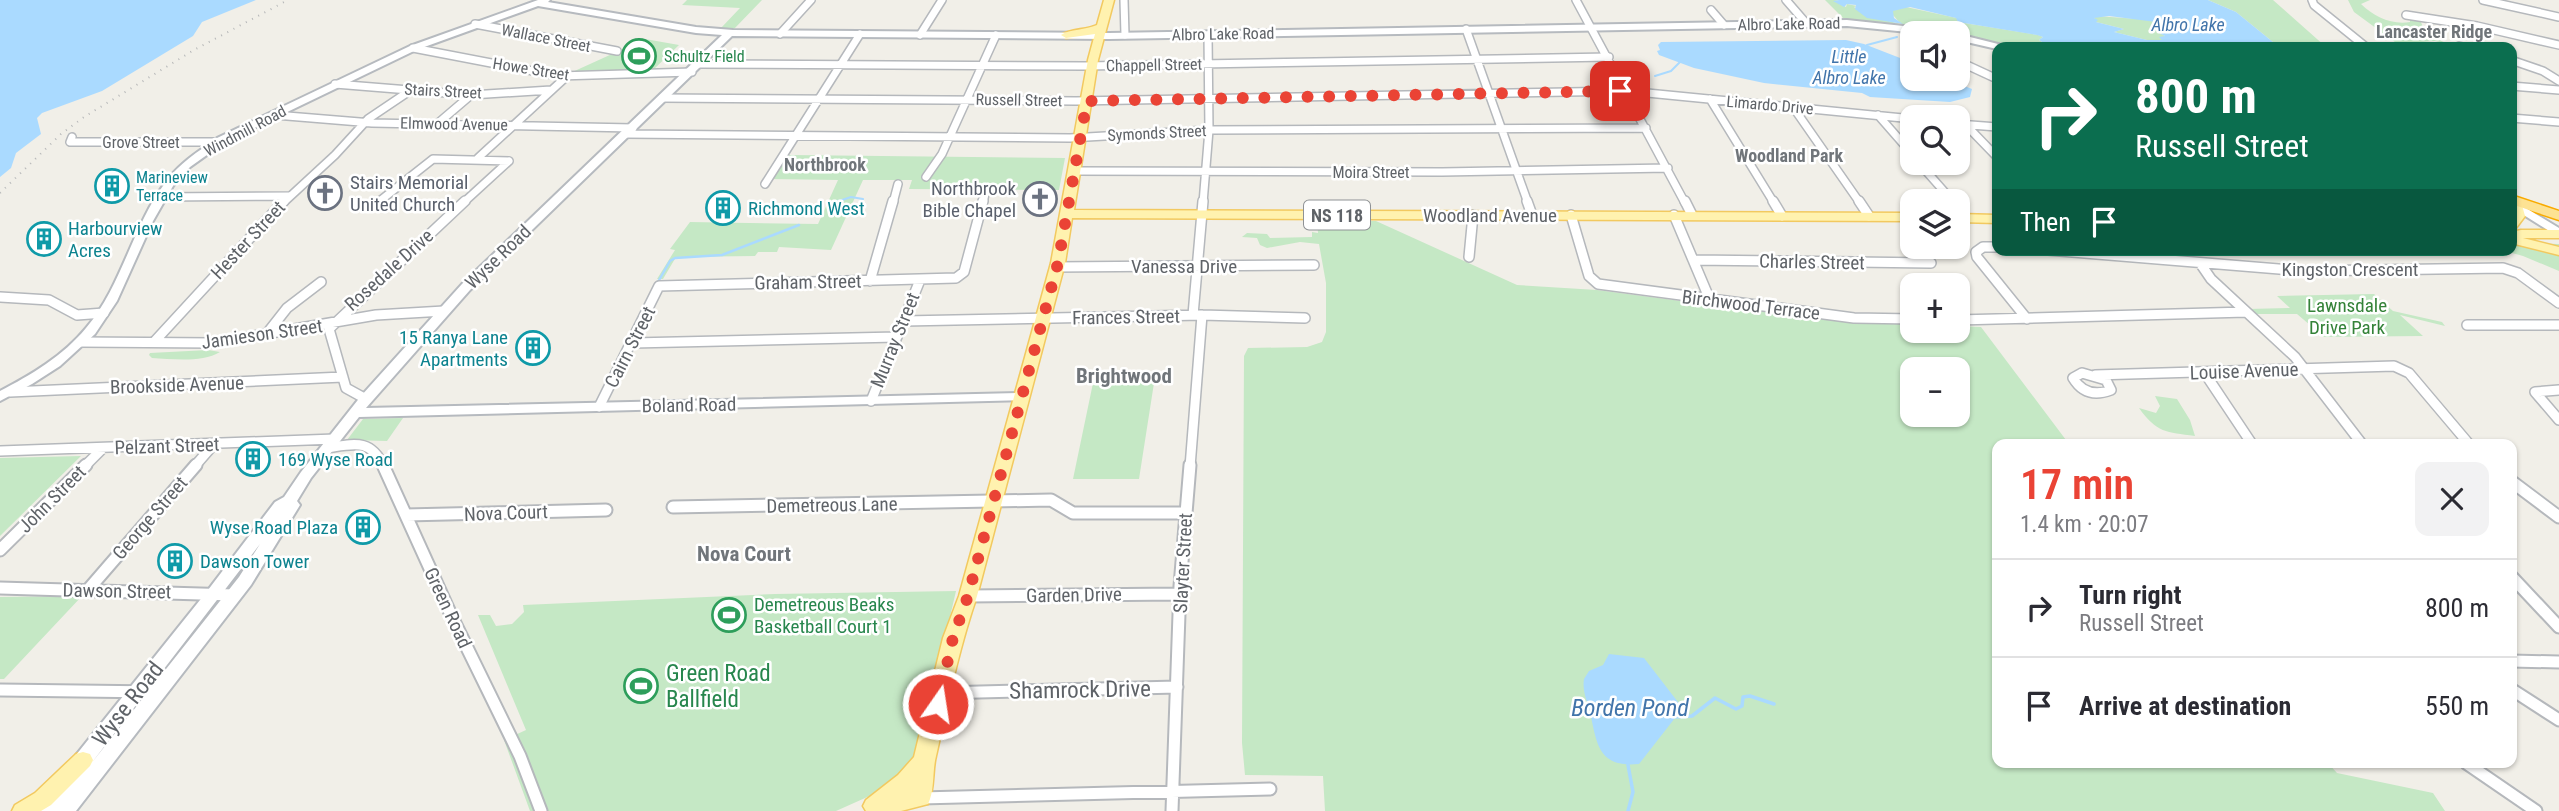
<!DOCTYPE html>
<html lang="en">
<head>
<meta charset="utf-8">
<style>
  body { margin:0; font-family:"Roboto Condensed",sans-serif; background:#f2f2f3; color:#2b2b33; height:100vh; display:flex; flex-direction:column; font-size:26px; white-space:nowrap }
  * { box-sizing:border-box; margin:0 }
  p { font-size:23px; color:#7c7c81 }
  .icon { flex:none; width:38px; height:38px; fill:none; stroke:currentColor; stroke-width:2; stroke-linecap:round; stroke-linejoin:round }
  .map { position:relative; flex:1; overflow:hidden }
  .sheet { position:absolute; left:1992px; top:439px; width:525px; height:329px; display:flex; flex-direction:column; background:#fff; border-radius:14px; box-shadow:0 2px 5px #0004 }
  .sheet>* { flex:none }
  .banner { position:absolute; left:1992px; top:42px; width:525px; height:214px; border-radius:14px; box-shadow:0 2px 5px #0004; background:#0b6e4f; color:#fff; overflow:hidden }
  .tools { position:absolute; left:1900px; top:21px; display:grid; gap:14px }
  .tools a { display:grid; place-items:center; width:70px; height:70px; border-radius:14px; background:#fff; box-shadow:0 2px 5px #0004; font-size:35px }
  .pin { position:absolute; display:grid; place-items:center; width:60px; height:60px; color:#fff; margin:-30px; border-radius:14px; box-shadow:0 4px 10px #0006 }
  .me { position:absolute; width:77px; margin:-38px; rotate:13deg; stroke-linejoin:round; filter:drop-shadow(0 0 5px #0008) }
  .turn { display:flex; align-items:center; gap:24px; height:147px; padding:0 28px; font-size:32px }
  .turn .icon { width:91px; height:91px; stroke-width:2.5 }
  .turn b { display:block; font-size:49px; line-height:60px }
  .then { display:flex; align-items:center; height:66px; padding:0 28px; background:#0003; gap:14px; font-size:26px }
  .round { display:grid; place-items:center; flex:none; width:74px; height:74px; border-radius:14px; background:#f2f2f3 }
  .headline { display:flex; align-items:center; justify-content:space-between; height:119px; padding:0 28px }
  h1 { font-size:42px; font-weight:600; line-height:52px; color:#ea4335 }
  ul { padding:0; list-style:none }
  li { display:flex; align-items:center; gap:21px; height:98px; padding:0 28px; border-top:2px solid #e1e1e2 }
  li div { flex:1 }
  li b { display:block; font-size:26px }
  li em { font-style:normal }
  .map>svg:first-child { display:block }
</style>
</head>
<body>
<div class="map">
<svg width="2559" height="811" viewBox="0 0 2559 811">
  <rect width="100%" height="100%" fill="#f1efe8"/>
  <!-- green -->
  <path fill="#c5e8c5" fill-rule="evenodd" d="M687 0H762L734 29 721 28 740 8 682 5Z
    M1825 0H1839L1835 1 1846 7 1847 4 1857 6 1854 7 1869 18 1872 17 1901 24 1892 14 1893 10 1906 7 1957 18 1958 22 2038 35 2043 37 2039 40 2042 42 2109 43 2133 47H2012L1915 25 1845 20Z
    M2208 0H2273L2326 47H2279L2236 12Z
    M2348 0H2370L2361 4C2374 17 2392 25 2410 22V19L2420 20 2426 34 2448 44 2435 41 2422 42 2430 47 2399 45 2354 12Z
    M2097 16 2151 20 2162 27 2160 29 2163 31 2160 33 2165 36 2162 40H2147L2114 32 2124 29 2096 22 2094 18Z
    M645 39 679 45 654 69 568 74Z
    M783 156 791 155 1065 158 1059 190 909 189 912 180H863L831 250 779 247 777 252H758L755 256 676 257 663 279H657L675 250 670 249 690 222 818 224 838 180 769 179Z
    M1317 221H1376L1517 285 1597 290 1750 310 1913 324V331H1958V326L1981 327 2069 444H1997V763H2328L2337 773 2433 793 2445 811H1325L1323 776 1245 775 1242 743 1244 356 1248 348 1307 347 1322 342 1326 332V283L1319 244 1300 242 1267 248 1260 245 1257 238 1242 237 1247 233 1267 234 1270 238 1312 237V232L1318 233ZM1913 369H1958V415H1913Z
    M2511 243 2559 244V271L2523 256 2501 250H2511Z
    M2374 294 2393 311 2442 322 2445 326 2400 315 2423 336 2324 337 2297 314H2254L2248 309 2290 308 2277 296Z
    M208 350 220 352C202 363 172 359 152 358L149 355 150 353Z
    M1093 383H1154L1139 479H1073Z
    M2155 396 2177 399 2190 420 2195 436C2166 432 2157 433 2139 408L2156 413 2160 406Z
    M403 418 387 441 347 440 363 419Z
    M81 456 0 536V458Z
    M956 591 915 767 883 790 836 811H530L504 740 526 730 478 615H490L496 626 512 624 524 612 523 605 775 594Z
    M82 596 4 679H0V597Z"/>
  <!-- water -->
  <path fill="#aadaff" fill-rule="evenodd" d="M0 0H256L202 22 193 36 102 91 42 113 37 118 41 134 16 153 11 168 0 177Z
    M1839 0H2208L2236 12 2279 47H2133L2108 43 2042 42 2039 40 2043 37 2037 35 1958 22 1956 18 1910 7 1893 11 1894 18 1903 24 1867 18 1855 9 1856 5 1847 4 1844 7 1833 1ZM2109 16 2156 22 2162 27 2159 28 2163 31 2159 33 2165 36 2159 37 2162 40H2147L2114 32 2124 29 2096 22 2098 20 2094 18Z
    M1846 40 1864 44 1913 63V79C1939 79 1948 78 1972 89L1970 97 1950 102 1870 97 1862 93 1764 83 1694 68 1659 55 1657 51 1660 50 1658 45 1661 42Z
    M1609 654 1644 658 1681 706 1682 709 1639 764C1598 768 1597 744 1590 712 1587 701 1582 690 1584 679L1589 671 1603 665Z"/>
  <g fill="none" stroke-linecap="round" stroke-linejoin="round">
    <!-- stream-far2 -->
    <path stroke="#aadaff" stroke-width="2" d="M1867 45 1897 37
      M1655 76 1671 71 1680 62
      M833 203 851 197 863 199"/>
    <!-- stream-far1 -->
    <path stroke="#aadaff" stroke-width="2.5" d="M830 204 838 201
      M658 282 670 261 675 258 722 255 799 225"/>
    <!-- stream -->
    <path stroke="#aadaff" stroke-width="3.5" d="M1675 717 1692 716 1715 698 1736 709 1742 706 1743 697 1750 696 1774 704
      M1628 765 1633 792 1628 811"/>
    <!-- street-far2 casing -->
    <g stroke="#b5b8bc" stroke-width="10">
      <path id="street-far2" d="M1124 0 1125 35
        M1576 0 1685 203
        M1786 0 1806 23
        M2312 0 2314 5 2366 47
        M2483 0 2559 17
        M1711 10 1724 25
        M2406 15 2477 26 2559 45
        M475 24 617 51
        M1909 28 1906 34 1913 40
        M1466 29 1528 203
        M780 34 811 0
        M920 35 942 0
        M2459 46 2463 47
        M413 48 559 76 692 72
        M2511 60 2543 71 2559 81
        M1958 61 1997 79
        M699 64 1086 66 1609 57
        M335 84 471 95 551 90
        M2511 86 2559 90
        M662 98 1076 101 1627 91 1913 119
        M1710 99 1774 203
        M1793 107 1860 203
        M275 115 372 123 633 128
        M1878 115 1913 155
        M2511 118 2559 122
        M437 124 471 95
        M1958 124 1997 127
        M1965 124 1997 157
        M626 134 1070 138 1209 130 1646 128
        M72 137 70 142H219
        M478 158 566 77
        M1919 163 1949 197 1957 201
        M1074 171 1442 172 1668 168
        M926 177 942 154 996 35
        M765 184 860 34
        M162 197 289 196
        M381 200 433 159 509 161
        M283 203 335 155 368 119 411 90
        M463 203 509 161
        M893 203 898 184
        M983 203 985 194
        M1203 203 1209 130 1208 35"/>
    </g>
    <!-- street-far1 casing -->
    <g stroke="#b5b8bc" stroke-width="12">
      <path id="street-far1" d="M1527 201 1532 215
        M1685 201 1692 215
        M1773 201 1782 216
        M1859 201 1869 216
        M1571 215 1589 276 1598 284 1854 318 1913 319
        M1674 215 1710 300
        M1997 247H1983L1976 252 1977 257 2027 319
        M2048 250 2303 271 2503 268 2518 273 2559 303
        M1469 257 1473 215
        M1693 260 1931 263
        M2200 263 2211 279 2295 357 2362 444
        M1055 267 1314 265
        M870 281 893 201
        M0 297 49 300 77 315 104 313
        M1193 315 1203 201
        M1958 320 2246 312
        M904 321 1202 315 1305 318
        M2467 325H2559
        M265 336 287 308 321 282
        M80 342 213 343 376 315 444 311
        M154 342 284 201
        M633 343 897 337
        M2204 372 2252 444
        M2082 373 2106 380 2111 390C2095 396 2082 393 2073 378Z
        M2095 375 2394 366 2409 373 2469 444
        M2559 390 2535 392 2559 420
        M10 392 343 377
        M366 399 346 388 329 329 465 201
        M871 401 920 280
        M599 407 659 286 956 278 964 272 983 201
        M327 448C354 444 371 438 384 467
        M0 451 335 439
        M84 467 103 448
        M194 467 214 444
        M1190 467 1202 315"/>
    </g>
    <!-- street casing -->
    <g stroke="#b5b8bc" stroke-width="15">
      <path id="street" d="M383 465 452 617 520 756 541 811
        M2511 481 2559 517
        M673 507 1051 500 1073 513H1185
        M406 515 606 510
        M0 550 86 465
        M2511 576 2559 627
        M0 588 234 595
        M87 591 196 465
        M968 596 1180 594
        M2511 661 2559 662
        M2511 689 2559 720
        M0 690 158 692
        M941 693 1177 687
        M2466 763 2536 811
        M921 798 1270 789
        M1172 811 1180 586 1190 465"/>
    </g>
    <!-- secondary casing -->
    <g stroke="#b6babf" stroke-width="4">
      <path id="secondary" d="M538 0H550L548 2 696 27 733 30 1109 33 1847 20 1941 30 1946 33H1918L1847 26 1109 39 732 36 470 290 366 408 1021 393 1026 394 1028 397 1026 400 359 417 311 478 297 501 300 505 251 585 76 811H38L69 770 76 755 208 590 275 502 284 497 301 472 361 396 462 284 722 35 696 33 538 6 416 50 225 142 190 167 173 186 153 221 117 301 95 334 60 366 32 384 0 401V391C31 375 63 356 86 328 122 286 132 227 165 183 179 163 198 152 217 138L410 46ZM260 544 239 577 90 765Z
        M1958 34 2002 45 2004 47H1997V49L1958 40Z
        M2511 199 2559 228V237L2511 207Z"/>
    </g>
    <!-- primary casing -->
    <g stroke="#f2c960" stroke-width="3">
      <path id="primary" d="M1104 0H1114L1098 60 1074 210 1913 213V221L1072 218 1065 263 977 596C959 648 948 702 936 756 932 771 935 790 928 804L901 811H866L863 806 866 800 898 775 914 757 943 638 959 596 1051 263 1088 60 1095 34 1066 38 1061 35C1070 29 1086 30 1097 25Z
        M2516 201 2522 205 2525 216 2516 228 2511 229V203Z
        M1958 214 1997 215V223L1958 222Z
        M2521 230H2559V238H2523L2559 247V255L2511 243V235L2516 236V231Z
        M83 752 90 754 93 760 90 766 51 805 41 811H12L15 805 35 793 76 754Z"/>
    </g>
    <!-- highway casing -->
    <g stroke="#f9ab00" stroke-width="3">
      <path id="highway" d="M2511 195 2559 211V220L2511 204Z"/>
    </g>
    <!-- street-far2 -->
    <use href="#street-far2" stroke="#fff" stroke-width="7"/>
    <!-- street-far1 -->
    <use href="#street-far1" stroke="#fff" stroke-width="9"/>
    <!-- street -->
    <use href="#street" stroke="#fff" stroke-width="11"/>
    <!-- secondary -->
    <use href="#secondary" fill="#fff" fill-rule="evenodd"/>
    <!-- primary -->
    <use href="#primary" fill="#fff2af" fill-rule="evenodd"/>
    <!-- highway -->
    <use href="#highway" fill="#fde293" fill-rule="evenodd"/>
    <!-- rail -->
    <path stroke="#b6b7b8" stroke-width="2" stroke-dasharray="1 6" stroke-linecap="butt" d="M0 193 61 134 84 117 194 50 288 0"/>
  </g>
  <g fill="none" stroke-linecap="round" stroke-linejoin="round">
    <!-- route -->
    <path stroke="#ea4335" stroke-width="12" stroke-dasharray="0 21.6" d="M938 704 953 638 968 596 1058 263 1087 101 1620 91"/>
  </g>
  <!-- icons -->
  <defs>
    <g id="stadium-ring" transform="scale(1.75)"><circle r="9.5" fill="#fff" stroke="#2e9e5b" stroke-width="1.5"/><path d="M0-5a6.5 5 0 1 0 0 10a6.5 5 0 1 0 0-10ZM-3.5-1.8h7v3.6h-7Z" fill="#2e9e5b"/></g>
    <g id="building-ring" transform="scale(1.75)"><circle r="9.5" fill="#fff" stroke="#0f9aa8" stroke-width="1.5"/><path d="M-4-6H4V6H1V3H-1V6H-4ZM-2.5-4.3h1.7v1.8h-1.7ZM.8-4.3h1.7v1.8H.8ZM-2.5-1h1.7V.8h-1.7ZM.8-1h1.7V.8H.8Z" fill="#0f9aa8"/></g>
    <g id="church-ring" transform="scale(1.75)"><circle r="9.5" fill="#fff" stroke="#6b7280" stroke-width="1.5"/><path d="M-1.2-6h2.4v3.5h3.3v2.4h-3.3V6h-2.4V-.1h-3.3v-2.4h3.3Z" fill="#6b7280"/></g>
  </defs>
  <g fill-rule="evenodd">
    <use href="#stadium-ring" x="639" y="56"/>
    <use href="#building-ring" x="112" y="186"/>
    <use href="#church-ring" x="325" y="193"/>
    <use href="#church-ring" x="1040" y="199"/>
    <use href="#building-ring" x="723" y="208"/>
    <use href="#building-ring" x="44" y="239"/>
    <use href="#building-ring" x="533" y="348"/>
    <use href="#building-ring" x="253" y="459"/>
    <use href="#building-ring" x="363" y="527"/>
    <use href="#building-ring" x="175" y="561"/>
    <use href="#stadium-ring" x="729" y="615"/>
    <use href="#stadium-ring" x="641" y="686"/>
  </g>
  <g text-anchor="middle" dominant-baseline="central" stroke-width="5" stroke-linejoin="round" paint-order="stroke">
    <!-- far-street labels -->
    <g font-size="16" fill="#5f6368" stroke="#fff">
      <text transform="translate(1789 24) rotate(-1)">Albro Lake Road</text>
      <text transform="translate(1223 34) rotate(-1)">Albro Lake Road</text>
      <text transform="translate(546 38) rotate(11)">Wallace Street</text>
      <text transform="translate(1154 65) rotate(-1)">Chappell Street</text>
      <text transform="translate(531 69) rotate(9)">Howe Street</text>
      <text transform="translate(443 91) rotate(3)">Stairs Street</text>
      <text transform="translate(1019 100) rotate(1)">Russell Street</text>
      <text transform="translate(1770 105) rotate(5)">Limardo Drive</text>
      <text transform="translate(454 124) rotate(1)">Elmwood Avenue</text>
      <text transform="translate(245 131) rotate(-28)">Windmill Road</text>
      <text transform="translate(1157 133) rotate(-3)">Symonds Street</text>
      <text x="141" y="142">Grove Street</text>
      <text x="1371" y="172">Moira Street</text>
    </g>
    <!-- far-leisure labels -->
    <g font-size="16" fill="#27864d" stroke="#fff" text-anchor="start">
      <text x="664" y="56">Schultz Field</text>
    </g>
    <!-- far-culture labels -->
    <g font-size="16" fill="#0d838f" stroke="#fff" text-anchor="start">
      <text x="136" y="177">Marineview<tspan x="136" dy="18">Terrace</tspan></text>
    </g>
    <!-- far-water labels -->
    <g font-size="18" font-style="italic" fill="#4174aa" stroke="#fff">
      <text x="2188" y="24">Albro Lake</text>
      <text x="1849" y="56">Little<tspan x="1849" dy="21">Albro Lake</tspan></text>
    </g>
    <!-- far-neighbourhood labels -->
    <g font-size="18" font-weight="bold" fill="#70757a" stroke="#fff">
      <text x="2434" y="31">Lancaster Ridge</text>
      <text x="1789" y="155">Woodland Park</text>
      <text x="825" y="164">Northbrook</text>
    </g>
    <!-- shield labels -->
    <rect fill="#fff" stroke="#8f9295" stroke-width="2" x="1304" y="200.5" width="66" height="29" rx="5"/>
    <g font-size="18" font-weight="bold" fill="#5f6368">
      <text x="1337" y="215">NS 118</text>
    </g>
    <!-- worship labels -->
    <g font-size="19" fill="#5b616d" stroke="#fff" text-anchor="start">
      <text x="350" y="182">Stairs Memorial<tspan x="350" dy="22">United Church</tspan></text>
      <text x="1016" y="188" text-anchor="end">Northbrook<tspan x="1016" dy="22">Bible Chapel</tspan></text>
    </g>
    <!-- culture labels -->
    <g font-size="19" fill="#0d838f" stroke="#fff" text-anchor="start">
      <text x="748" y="208">Richmond West</text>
      <text x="68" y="228">Harbourview<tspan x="68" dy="22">Acres</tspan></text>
      <text x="508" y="337" text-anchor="end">15 Ranya Lane<tspan x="508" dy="22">Apartments</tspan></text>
      <text x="278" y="459">169 Wyse Road</text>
      <text x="338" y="527" text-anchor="end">Wyse Road Plaza</text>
      <text x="200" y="561">Dawson Tower</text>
    </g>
    <!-- street labels -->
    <g font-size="19" fill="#5f6368" stroke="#fff">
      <text x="1490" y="215">Woodland Avenue</text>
      <text transform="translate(248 240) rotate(-47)">Hester Street</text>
      <text transform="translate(498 257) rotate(-44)">Wyse Road</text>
      <text transform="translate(1812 262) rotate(1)">Charles Street</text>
      <text x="1184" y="266">Vanessa Drive</text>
      <text x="2350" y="269">Kingston Crescent</text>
      <text transform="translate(389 270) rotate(-42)">Rosedale Drive</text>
      <text transform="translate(808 282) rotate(-1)">Graham Street</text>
      <text transform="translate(1751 305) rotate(7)">Birchwood Terrace</text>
      <text transform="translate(1126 317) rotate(-1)">Frances Street</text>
      <text transform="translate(262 334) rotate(-8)">Jamieson Street</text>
      <text transform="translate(895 340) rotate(-68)">Murray Street</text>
      <text transform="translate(630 347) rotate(-63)">Cairn Street</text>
      <text transform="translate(2244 371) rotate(-2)">Louise Avenue</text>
      <text transform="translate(177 385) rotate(-2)">Brookside Avenue</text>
      <text transform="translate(689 405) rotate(-1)">Boland Road</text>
      <text transform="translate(167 446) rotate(-2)">Pelzant Street</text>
      <text transform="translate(52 499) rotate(-45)">John Street</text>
      <text transform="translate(832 505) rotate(-1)">Demetreous Lane</text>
      <text transform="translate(506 513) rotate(-2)">Nova Court</text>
      <text transform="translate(150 518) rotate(-49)">George Street</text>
      <text transform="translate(1183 563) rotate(-87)">Slayter Street</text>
      <text transform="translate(117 591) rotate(1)">Dawson Street</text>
      <text transform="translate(1074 595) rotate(-1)">Garden Drive</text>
      <text transform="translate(448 608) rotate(65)">Green Road</text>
    </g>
    <!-- park labels -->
    <g font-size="19" fill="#348238" stroke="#fff">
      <text x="2347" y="305">Lawnsdale<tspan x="2347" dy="22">Drive Park</tspan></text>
    </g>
    <!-- leisure labels -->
    <g font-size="19" fill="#27864d" stroke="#fff" text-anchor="start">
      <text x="754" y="604">Demetreous Beaks<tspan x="754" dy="22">Basketball Court 1</tspan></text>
    </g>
    <!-- neighbourhood labels -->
    <g font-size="21" font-weight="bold" fill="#70757a" stroke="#fff">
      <text x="1124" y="376">Brightwood</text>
      <text x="744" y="554">Nova Court</text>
    </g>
    <!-- near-leisure labels -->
    <g font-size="23" fill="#27864d" stroke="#fff" text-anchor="start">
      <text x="666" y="673">Green Road<tspan x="666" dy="26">Ballfield</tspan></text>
    </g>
    <!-- near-street labels -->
    <g font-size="23" fill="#5f6368" stroke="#fff">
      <text transform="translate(1080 690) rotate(-1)">Shamrock Drive</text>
      <text transform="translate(128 704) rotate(-52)">Wyse Road</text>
    </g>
    <!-- near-water labels -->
    <g font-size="24" font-style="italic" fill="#4174aa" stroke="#fff">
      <text x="1630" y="708">Borden Pond</text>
    </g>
  </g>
</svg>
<div class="tools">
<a><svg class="icon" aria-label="sound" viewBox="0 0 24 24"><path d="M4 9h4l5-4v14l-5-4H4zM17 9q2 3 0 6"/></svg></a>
<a><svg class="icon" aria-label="search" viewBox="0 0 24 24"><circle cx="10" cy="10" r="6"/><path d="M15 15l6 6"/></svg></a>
<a><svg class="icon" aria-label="layers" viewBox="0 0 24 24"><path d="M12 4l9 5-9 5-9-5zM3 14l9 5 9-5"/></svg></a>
<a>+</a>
<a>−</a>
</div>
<div class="pin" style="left:1620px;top:91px;background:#d93025"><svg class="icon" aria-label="arrive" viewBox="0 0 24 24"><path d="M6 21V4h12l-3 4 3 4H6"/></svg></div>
<svg class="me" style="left:938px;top:704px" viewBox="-20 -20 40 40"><circle r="17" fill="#ea4335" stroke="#fff" stroke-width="3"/><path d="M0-11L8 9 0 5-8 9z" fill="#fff"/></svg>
<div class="banner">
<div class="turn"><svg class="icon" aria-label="right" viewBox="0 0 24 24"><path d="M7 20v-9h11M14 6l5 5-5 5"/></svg><div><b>800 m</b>Russell Street</div></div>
<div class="then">Then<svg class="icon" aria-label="arrive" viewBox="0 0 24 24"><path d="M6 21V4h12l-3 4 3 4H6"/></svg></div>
</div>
<section class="sheet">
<div class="headline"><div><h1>17 min</h1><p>1.4 km · 20:07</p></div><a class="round"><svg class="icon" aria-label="close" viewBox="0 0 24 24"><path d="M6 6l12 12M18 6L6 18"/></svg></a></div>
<ul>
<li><svg class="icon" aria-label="right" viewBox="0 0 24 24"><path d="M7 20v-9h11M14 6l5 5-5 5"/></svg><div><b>Turn right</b><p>Russell Street</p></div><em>800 m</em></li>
<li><svg class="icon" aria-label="arrive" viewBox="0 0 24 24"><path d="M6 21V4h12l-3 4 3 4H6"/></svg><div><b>Arrive at destination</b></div><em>550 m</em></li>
</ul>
</section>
</div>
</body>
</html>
